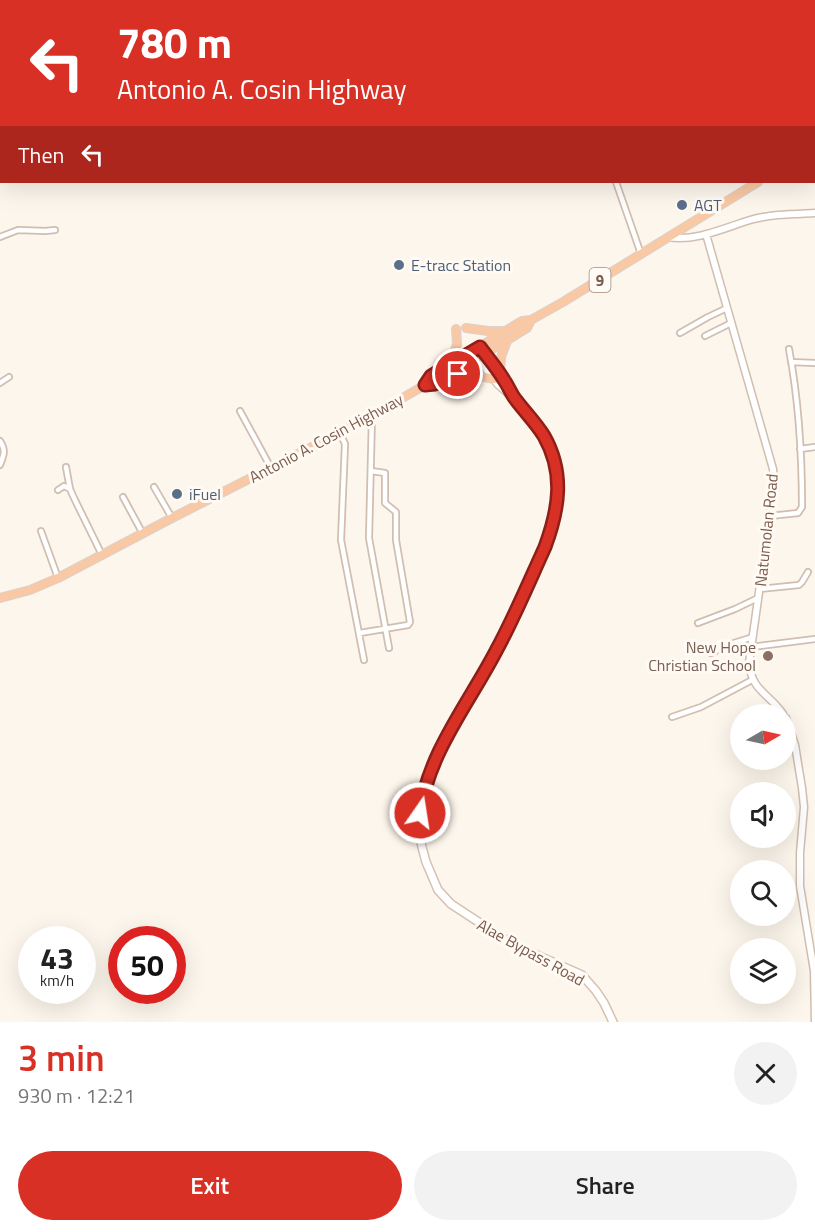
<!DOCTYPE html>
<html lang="en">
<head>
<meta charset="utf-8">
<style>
  body { margin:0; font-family:"Titillium Web",sans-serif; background:#f2f2f2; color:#222; height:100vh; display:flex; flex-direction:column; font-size:22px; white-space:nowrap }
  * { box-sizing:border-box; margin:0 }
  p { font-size:20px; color:#767676 }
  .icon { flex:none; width:33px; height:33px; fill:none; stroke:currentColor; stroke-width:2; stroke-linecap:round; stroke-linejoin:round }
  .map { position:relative; height:1022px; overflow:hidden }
  .details { display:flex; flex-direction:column; background:#fff; flex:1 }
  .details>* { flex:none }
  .hud { position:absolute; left:0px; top:0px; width:816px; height:183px; box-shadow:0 6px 24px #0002; background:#d93025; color:#fff; overflow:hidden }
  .needle { width:39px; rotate:81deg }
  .tools { position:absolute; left:730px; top:704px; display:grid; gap:12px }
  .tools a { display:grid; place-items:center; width:66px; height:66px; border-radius:50%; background:#fff; box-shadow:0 6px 24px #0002; font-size:30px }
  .speed { position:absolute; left:18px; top:926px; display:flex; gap:12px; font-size:30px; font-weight:700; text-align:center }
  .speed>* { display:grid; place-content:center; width:78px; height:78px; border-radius:50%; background:#fff; box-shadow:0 6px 24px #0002; line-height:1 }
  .speed small { font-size:15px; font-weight:400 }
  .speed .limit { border:9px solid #d22; background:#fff; color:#111 }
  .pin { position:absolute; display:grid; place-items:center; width:51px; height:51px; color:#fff; margin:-26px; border:3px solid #fff; border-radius:50%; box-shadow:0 2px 6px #0007 }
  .me { position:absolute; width:66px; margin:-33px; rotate:13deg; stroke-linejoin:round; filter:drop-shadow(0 0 4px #0008) }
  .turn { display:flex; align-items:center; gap:21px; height:126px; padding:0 18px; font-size:27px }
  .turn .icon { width:78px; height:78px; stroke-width:2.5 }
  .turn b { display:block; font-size:42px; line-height:51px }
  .then { display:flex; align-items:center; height:57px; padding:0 18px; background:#0003; gap:12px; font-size:22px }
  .round { display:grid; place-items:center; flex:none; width:63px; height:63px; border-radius:32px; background:#f2f2f2 }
  .headline { display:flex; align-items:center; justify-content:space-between; height:102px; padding:0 18px }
  h1 { font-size:36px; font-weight:600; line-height:45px; color:#d93025 }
  .action { display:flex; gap:12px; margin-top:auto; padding:12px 18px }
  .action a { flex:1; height:69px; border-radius:36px; background:#d93025; color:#fff; font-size:24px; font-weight:600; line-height:69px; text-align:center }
  .action a+a { background:#f2f2f2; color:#222 }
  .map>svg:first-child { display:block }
</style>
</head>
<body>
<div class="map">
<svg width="815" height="1022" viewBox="0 0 815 1022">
  <rect width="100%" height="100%" fill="#fdf6ec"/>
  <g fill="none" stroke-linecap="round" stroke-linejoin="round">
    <!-- stream -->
    <path stroke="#a5d3da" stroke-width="1.5" d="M0 15 2 17"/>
    <!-- minor casing -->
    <g stroke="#d1beb0" stroke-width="8">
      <path id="minor" d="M549 0V2
        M561 2 563 0
        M639 2 641 0
        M771 2 772 0
        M814 7H815
        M616 182 641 254
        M0 237 18 230 45 231 55 230
        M680 333 708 317 727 308
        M705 336 731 323
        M791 362 815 363
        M0 383 9 377
        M240 411 271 468
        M372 416 369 538 389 648
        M340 433 345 444 341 540 364 660
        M0 441C6 450 4 455 0 465
        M800 449 815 447
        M66 467 70 489 74 498 102 555
        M154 487 172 518
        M58 490 64 486 70 489
        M123 497 143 534
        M770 516 798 513 802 507C802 454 799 402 789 349
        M41 531 58 578
        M759 589 799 585 802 582 808 572
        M698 623 735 609 758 598
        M360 633 408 625 410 622 396 540V512L385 503V473L371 471
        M751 647 815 639
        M711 653 734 643 753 637
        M672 717 701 707 752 680"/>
    </g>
    <!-- tertiary casing -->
    <g stroke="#d1beb0" stroke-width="9">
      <path id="tertiary" d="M706 234 773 469 774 486 749 663C752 692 769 693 783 714
        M668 237C695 242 724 228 750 220 771 214 793 214 815 213
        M786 718 795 745 802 788 804 807 800 853V886L814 971 815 1022"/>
    </g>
    <!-- secondary casing -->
    <g stroke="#d6c0b0" stroke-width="10">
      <path id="secondary" d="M485 354 504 379 512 393
        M478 358 498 384 514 398 526 412 543 435 548 445 554 462 557 478 558 502 552 529 545 547 500 644 451 728 427 780 422 796 419 813V832L422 847 426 862 438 890 451 904 512 944 582 975 596 991 604 1003 613 1022"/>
    </g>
    <!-- trunk casing -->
    <g stroke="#dad1cd" stroke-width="10">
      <path id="trunk" d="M814 149H815
        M466 328 488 331H505
        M451 364 457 344 456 329
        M453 374 476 375 494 379
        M500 374 501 357 507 341
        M425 385 435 384 527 328 531 320
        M0 598 30 590 58 578 172 518 361 422 425 385 431 376 522 321 531 320 563 302 758 182"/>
    </g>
    <!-- minor -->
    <use href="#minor" stroke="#fff" stroke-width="4.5"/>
    <!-- tertiary -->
    <use href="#tertiary" stroke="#fff" stroke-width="6"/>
    <!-- secondary -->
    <use href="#secondary" stroke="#fff" stroke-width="7"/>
    <!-- trunk -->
    <use href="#trunk" stroke="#f9c8a4" stroke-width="8"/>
  </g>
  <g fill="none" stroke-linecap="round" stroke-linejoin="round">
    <!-- route casing -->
    <g stroke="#8d1f18" stroke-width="15">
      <path id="route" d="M420 813C428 753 469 703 496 651 514 618 529 582 545 547 559 509 565 473 544 436 536 423 525 412 516 400 511 394 509 387 504 380 497 368 488 358 480 347L431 376 425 385 435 384 451 374H458"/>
    </g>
    <!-- route -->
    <use href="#route" stroke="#d93025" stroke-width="10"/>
  </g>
  <!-- markers -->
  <g fill="#5c6f8a" stroke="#fffaf3" stroke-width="2">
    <circle cx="682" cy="205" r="6"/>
    <circle cx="399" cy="265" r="6"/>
    <circle cx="177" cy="494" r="6"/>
  </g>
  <circle fill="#8d6e63" stroke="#fffaf3" stroke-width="2" cx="768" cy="656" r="6"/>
  <g text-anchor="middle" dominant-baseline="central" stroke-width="6" stroke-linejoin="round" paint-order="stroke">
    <!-- shield labels -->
    <rect fill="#fffaf3" stroke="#a28b7f" stroke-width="1.5" x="589.5" y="268" width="21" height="24" rx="4.5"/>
    <g font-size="15" font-weight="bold" fill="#7a5c4d">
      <text x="600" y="280">9</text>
    </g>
    <!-- service labels -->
    <g font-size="16" fill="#4e5e75" stroke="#fffaf3" text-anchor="start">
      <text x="694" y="205">AGT</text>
      <text x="411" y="265">E-tracc Station</text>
      <text x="189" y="494">iFuel</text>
    </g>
    <!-- street labels -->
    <g font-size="16" fill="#7a5c4d" stroke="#fffaf3">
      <text transform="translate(326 438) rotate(-28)">Antonio A. Cosin Highway</text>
      <text transform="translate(766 530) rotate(-84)">Natumolan Road</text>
      <text transform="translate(531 952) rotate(29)">Alae Bypass Road</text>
    </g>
    <!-- education labels -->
    <g font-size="16" fill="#785e54" stroke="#fffaf3" text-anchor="end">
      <text x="756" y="647">New Hope<tspan x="756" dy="18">Christian School</tspan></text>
    </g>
  </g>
</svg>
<div class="tools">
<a><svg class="needle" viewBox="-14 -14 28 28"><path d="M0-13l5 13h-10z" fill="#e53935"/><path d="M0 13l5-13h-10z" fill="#767676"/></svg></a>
<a><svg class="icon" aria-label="sound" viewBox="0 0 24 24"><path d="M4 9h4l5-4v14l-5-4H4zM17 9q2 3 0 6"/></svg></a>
<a><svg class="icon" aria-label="search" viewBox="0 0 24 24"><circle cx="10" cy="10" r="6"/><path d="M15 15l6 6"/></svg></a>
<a><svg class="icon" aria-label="layers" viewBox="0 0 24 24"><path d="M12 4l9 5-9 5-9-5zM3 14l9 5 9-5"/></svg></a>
</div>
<div class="speed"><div>43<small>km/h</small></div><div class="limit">50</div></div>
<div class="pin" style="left:458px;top:374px;background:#d93025"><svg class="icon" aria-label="arrive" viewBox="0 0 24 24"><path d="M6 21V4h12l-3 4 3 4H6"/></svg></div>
<svg class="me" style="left:420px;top:813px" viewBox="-20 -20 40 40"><circle r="17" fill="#d93025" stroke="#fff" stroke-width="3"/><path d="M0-11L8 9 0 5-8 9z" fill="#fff"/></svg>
<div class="hud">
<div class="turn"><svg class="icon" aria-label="left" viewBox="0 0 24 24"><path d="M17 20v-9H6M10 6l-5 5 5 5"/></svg><div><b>780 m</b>Antonio A. Cosin Highway</div></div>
<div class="then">Then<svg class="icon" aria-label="left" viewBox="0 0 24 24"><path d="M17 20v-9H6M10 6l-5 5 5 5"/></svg></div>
</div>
</div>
<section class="details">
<div class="headline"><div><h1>3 min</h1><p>930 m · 12:21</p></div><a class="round"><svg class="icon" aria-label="close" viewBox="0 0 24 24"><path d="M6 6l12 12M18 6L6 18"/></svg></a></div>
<div class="action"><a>Exit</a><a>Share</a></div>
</section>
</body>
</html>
